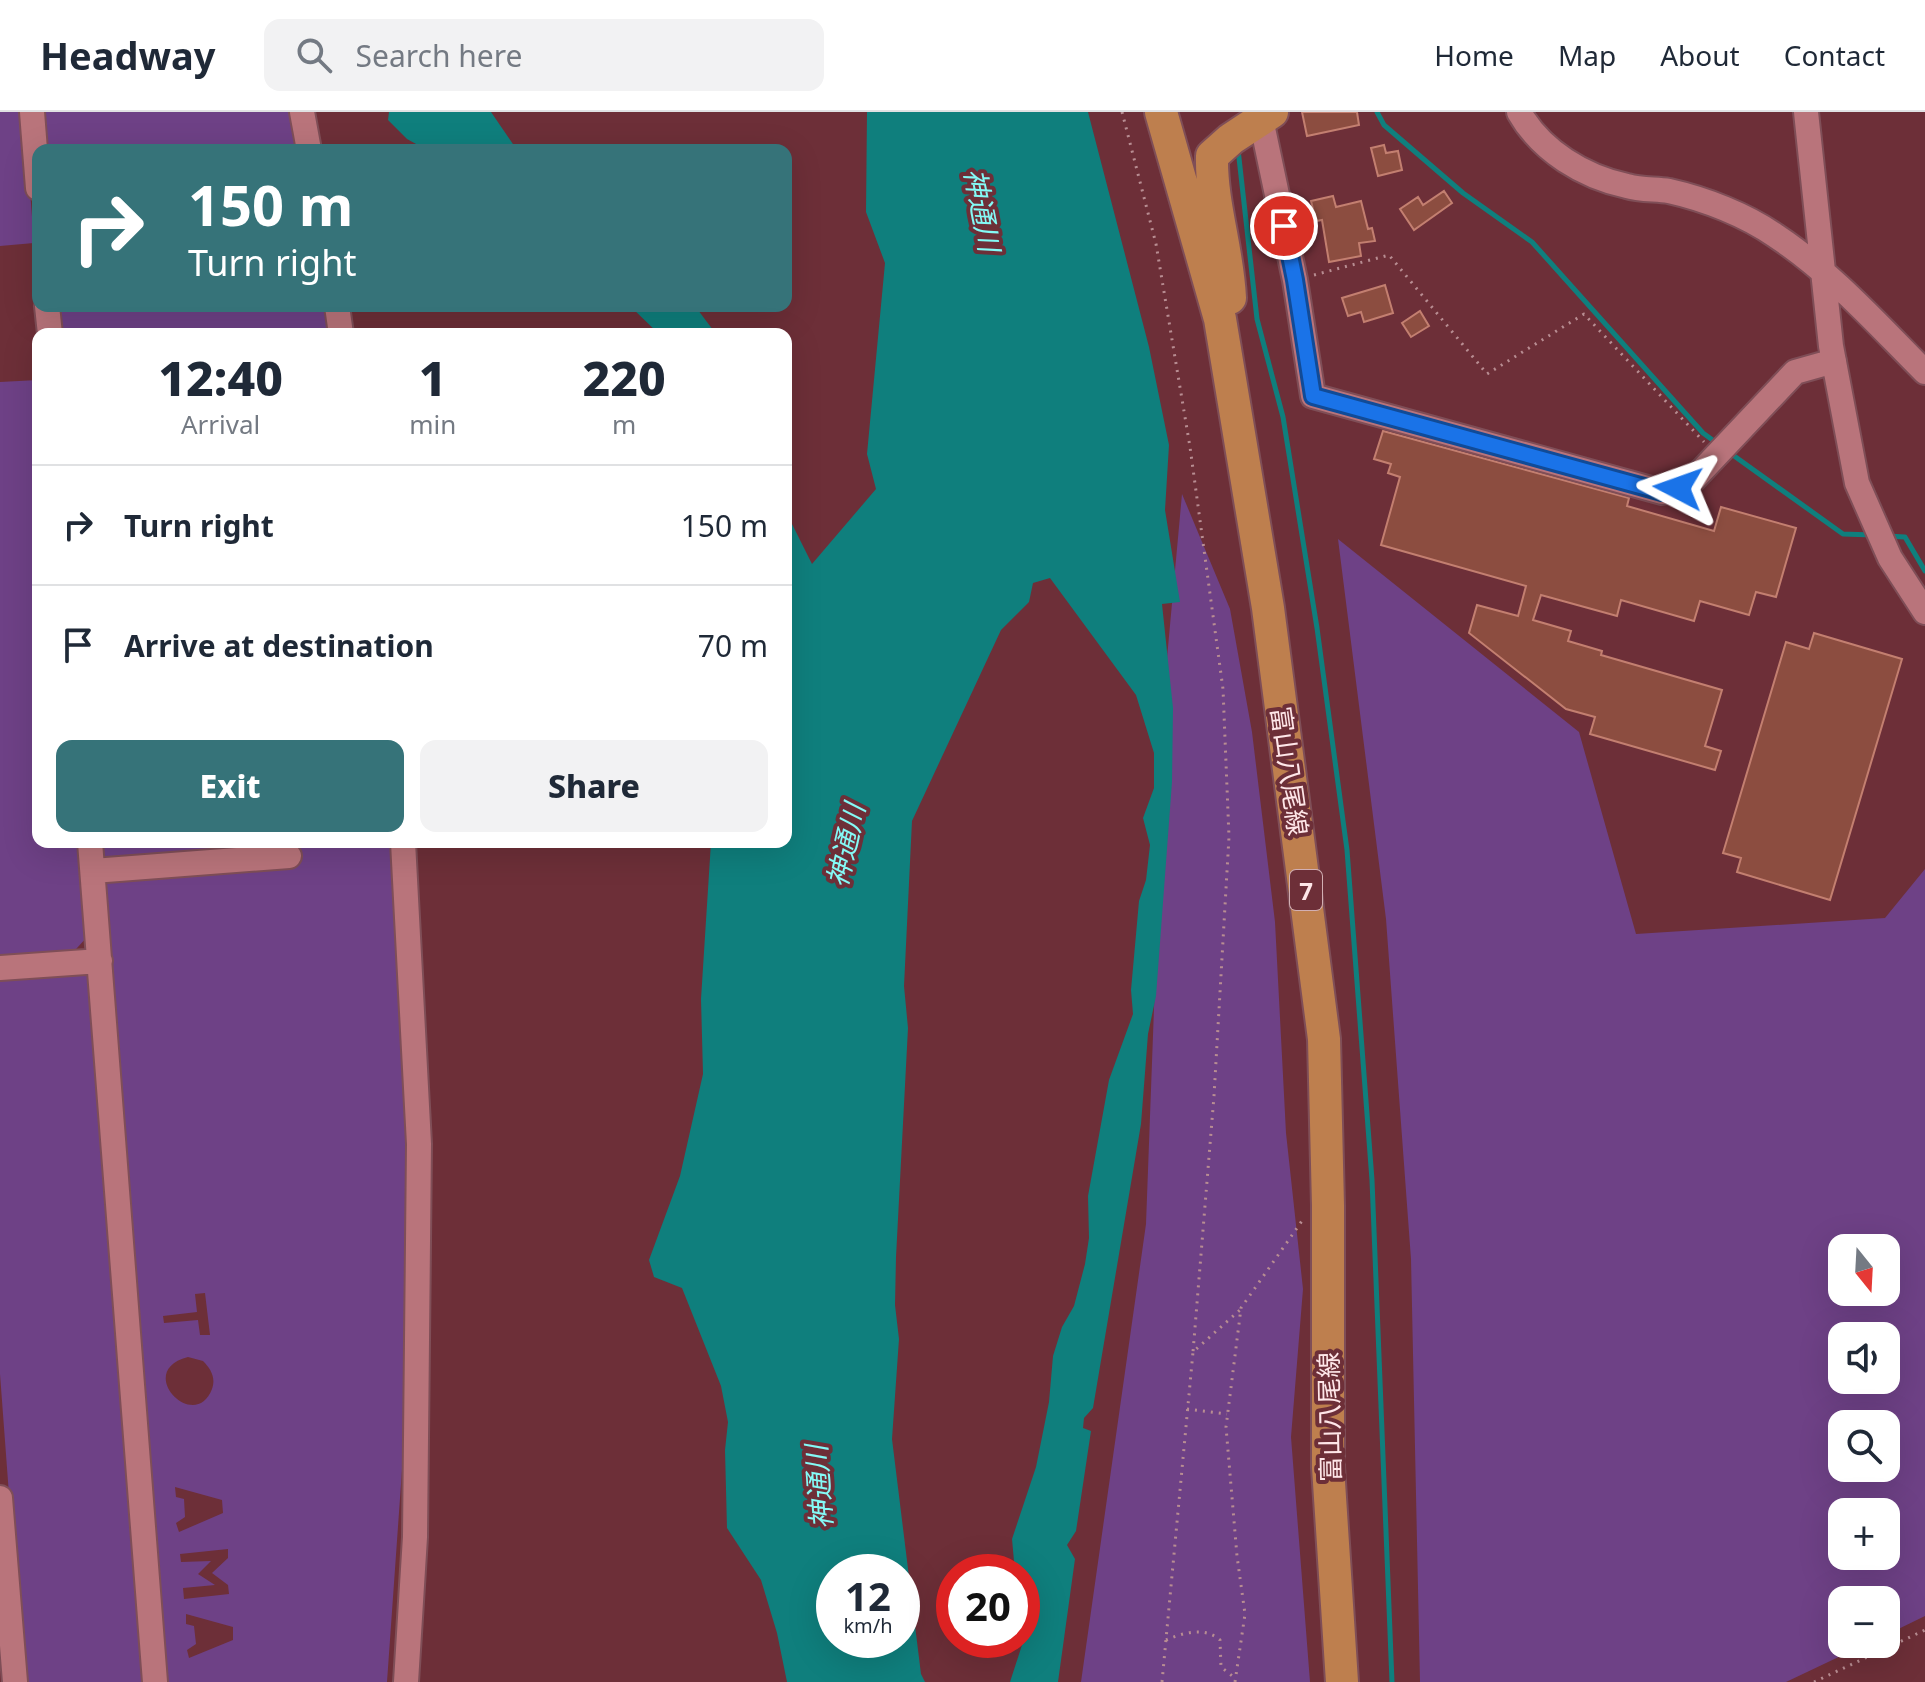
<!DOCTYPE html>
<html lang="en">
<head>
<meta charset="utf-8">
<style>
  body { margin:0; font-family:"Noto Sans","Noto Sans JP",sans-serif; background:#f2f2f3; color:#1f2937; height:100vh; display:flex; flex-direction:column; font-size:30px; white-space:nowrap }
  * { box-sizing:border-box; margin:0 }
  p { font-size:26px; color:#747a83 }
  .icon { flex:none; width:44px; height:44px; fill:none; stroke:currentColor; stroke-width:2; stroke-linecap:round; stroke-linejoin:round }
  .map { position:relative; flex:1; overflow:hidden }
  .panel { position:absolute; left:32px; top:216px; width:760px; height:520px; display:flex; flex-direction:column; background:#fff; border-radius:16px; box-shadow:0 8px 32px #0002 }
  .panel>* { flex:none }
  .guide { position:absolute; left:32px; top:32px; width:760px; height:168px; border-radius:16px; box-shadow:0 8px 32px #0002; background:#367379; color:#fff; overflow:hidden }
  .needle { width:52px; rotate:162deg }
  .fabs { position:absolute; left:1828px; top:1122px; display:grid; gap:16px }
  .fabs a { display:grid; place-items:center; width:72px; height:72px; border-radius:16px; background:#fff; box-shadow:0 8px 32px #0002; font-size:40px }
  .speed { position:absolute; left:816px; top:1442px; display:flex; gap:16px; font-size:40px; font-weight:700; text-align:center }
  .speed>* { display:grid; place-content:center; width:104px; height:104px; border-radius:50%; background:#fff; box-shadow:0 8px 32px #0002; line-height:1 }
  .speed small { font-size:20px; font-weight:400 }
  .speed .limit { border:12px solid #d22; background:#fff; color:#111 }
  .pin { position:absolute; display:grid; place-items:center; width:68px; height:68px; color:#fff; margin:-34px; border:4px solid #fff; border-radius:50%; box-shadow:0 2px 8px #0007 }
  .me { position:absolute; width:88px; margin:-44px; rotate:274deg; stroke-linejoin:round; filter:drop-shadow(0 0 6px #0008) }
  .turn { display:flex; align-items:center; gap:28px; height:168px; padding:0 24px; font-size:36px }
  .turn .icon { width:104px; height:104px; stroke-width:2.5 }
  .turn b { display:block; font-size:56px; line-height:68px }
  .eta { display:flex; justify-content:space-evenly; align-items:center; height:136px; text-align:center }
  .eta b { font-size:48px; font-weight:800; line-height:56px }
  .primary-button { display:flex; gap:16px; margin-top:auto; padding:16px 24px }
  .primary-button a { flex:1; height:92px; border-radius:16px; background:#367379; color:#fff; font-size:32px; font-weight:800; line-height:92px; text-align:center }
  .primary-button a+a { background:#f2f2f3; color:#1f2937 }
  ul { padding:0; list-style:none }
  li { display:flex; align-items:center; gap:24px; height:120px; padding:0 24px; border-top:2px solid #e0e1e3 }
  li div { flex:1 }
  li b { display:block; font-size:30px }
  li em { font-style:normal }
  header { display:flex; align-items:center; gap:48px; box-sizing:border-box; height:112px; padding:0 40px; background:#fff; border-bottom:2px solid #e0e1e3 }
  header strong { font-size:38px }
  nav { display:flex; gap:44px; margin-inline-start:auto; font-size:28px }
  .search { width:560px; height:72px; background:#f2f2f3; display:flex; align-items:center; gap:20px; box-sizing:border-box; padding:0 28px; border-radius:16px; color:#747a83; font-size:30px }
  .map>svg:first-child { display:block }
</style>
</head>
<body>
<header>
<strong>Headway</strong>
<div class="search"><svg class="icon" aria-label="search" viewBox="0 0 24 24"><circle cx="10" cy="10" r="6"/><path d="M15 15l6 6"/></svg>Search here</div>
<nav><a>Home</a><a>Map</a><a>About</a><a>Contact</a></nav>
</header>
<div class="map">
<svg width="1925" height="1570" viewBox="0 0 1925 1570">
  <rect width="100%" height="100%" fill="#6d2f38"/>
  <!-- green -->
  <path fill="#6e4186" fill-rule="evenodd" d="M0 0H24L34 131 0 134Z
    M43 0H297L304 38H45Z
    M57 194H331L336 222H60Z
    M38 268V730H79L87 825 67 847 0 850V270Z
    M1182 382 1230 497 1252 620 1275 810 1286 1021 1303 1177 1291 1325 1310 1570H1081L1146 1112 1167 546Z
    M1338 427 1579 620 1636 822 1885 806 1925 757V1504L1886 1523V1488H1842V1532H1866L1786 1570H1420L1411 1147 1386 807ZM1842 1136H1886V1180H1842ZM1842 1224H1886V1268H1842ZM1886 1312V1356H1842V1312ZM1886 1400V1444H1842V1400Z
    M99 730H396L407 916 409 1259 387 1570H164ZM205 1181 210 1223H200L198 1208 164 1211 163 1204 197 1200 195 1182ZM188 1245 203 1249C211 1257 216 1266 212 1277 195 1322 133 1259 188 1245ZM175 1375 222 1388 223 1401 179 1420 176 1411 185 1405 184 1387 176 1385ZM228 1437V1446L212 1461 228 1473 229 1482 184 1487 183 1476 215 1473 198 1462 211 1449 181 1450 180 1442ZM186 1502 233 1515V1528L189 1546 187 1538 196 1532 194 1514 186 1512Z
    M86 860 92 866 146 1570H23L0 1262V864Z"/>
  <!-- water -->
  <path fill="#0f7f7d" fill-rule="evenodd" d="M389 0H491L517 38H427L407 27 388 8Z
    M867 0H1088L1149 235 1169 333 1165 398 1180 490 1162 492 1173 596 1172 670 1156 884 1148 922 1141 1012 1093 1296 1084 1306 1083 1316 1091 1319 1076 1419 1067 1433 1075 1447 1058 1570H1010L1022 1533V1460H1015L1012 1427 1036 1355 1049 1290 1053 1244 1062 1215 1074 1194 1085 1152 1089 1126 1088 1084 1109 968 1133 902 1131 878 1139 789 1146 768 1150 733 1143 706 1154 676V641L1136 583 1050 466 1033 471 1029 490 1001 518 912 709 904 874 908 916 896 1145 895 1193 899 1227 892 1327 921 1562 925 1570H787L777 1521 761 1468 727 1416 725 1338 728 1310 721 1274 682 1176 654 1165 649 1148 680 1064 703 962 701 887 711 730H786V406L790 408 812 452 876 377 867 342 885 151 866 100ZM834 1460H902V1528H834Z
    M630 194H695L716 222H659Z"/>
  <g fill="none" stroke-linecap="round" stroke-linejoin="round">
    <!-- stream -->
    <path stroke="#0f7f7d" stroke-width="5" d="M1377 0 1384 13 1463 81 1532 130 1703 321 1718 332
      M1238 37 1257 207 1283 305 1317 516 1347 738 1372 1068 1392 1570
      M1730 341 1843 422 1873 423
      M1887 424 1905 425 1925 459"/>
  </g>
  <!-- building -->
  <path fill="#8c4d40" stroke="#c37f70" stroke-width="2" d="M1302 0H1357L1359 13 1307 24Z
    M1384 33 1386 41 1398 39 1402 58 1378 64 1371 36Z
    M1444 79 1452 91 1414 118 1400 97 1418 85 1423 93Z
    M1333 84 1336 95 1361 89 1368 117 1372 116 1375 129 1359 131 1361 144 1329 150 1322 108 1316 109 1311 89Z
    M1385 173 1393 201 1364 210 1361 200 1348 204 1342 186Z
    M1420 199 1429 214 1411 225 1402 211Z
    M1383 319 1629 386 1627 394 1714 419 1721 395 1796 416 1776 485 1756 480 1749 503 1700 489 1694 509 1621 488 1617 504 1541 483 1533 508 1571 519 1568 529 1602 539 1601 543 1722 578 1705 634 1721 639 1715 658 1590 622 1595 605 1566 597 1469 521 1477 493 1518 504 1526 474 1381 433 1400 365 1388 361 1391 352 1374 347Z
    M1814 521 1902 547 1830 788 1737 760 1741 746 1723 741 1786 530 1809 537Z"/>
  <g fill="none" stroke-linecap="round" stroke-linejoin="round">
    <!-- minor casing -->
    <g stroke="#7f4e57" stroke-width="28">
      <path id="minor" d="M32 0 38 76
        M302 0 309 38
        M1519 0C1541 39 1584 65 1627 74 1640 78 1655 77 1669 79 1705 87 1746 103 1776 124 1832 161 1878 213 1925 260
        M1806 0 1831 234 1857 371 1890 446 1925 500
        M1261 7 1295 168 1313 284 1662 380 1678 376 1694 367 1795 260 1834 249
        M47 194 50 222
        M337 194 341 222
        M90 730 155 1570
        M403 730 419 1032 415 1425 406 1570
        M93 759 289 744
        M0 856 100 849
        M0 1386 15 1570"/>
    </g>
    <!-- major casing -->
    <g stroke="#7f4e57" stroke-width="36">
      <path id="major" d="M1161 0 1220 207 1268 496 1324 927 1328 1094V1355L1342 1570
        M1230 186C1228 138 1211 92 1212 44L1231 27 1272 0"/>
    </g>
    <!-- path -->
    <path stroke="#b88d92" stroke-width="3" stroke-dasharray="2 6" stroke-linecap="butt" d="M1122 0 1156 132 1190 335 1223 577 1229 725 1214 984 1193 1240
      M1314 163 1389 143 1487 262 1584 202 1704 330
      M1187 1297 1227 1302
      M1166 1528C1183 1521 1204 1514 1220 1528L1221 1555 1236 1567
      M1162 1570 1193 1240 1241 1197
      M1235 1570 1245 1502 1237 1444 1226 1315 1241 1196 1304 1106
      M1814 1570 1925 1518"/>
    <!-- minor -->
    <use href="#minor" stroke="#b9747b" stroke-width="24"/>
    <!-- major -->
    <use href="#major" stroke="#be7f4e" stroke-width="32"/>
  </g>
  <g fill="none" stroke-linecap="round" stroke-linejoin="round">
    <!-- route casing -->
    <g stroke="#114b97" stroke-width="20">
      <path id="route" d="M1284 114 1295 168 1313 284 1662 380 1678 376"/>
    </g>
    <!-- route -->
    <use href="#route" stroke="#1a73e8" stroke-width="14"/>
  </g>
  <g text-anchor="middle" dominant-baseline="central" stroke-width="8" stroke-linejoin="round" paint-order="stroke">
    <!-- shield labels -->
    <rect fill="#6d2f38" stroke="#d2afb3" stroke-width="2" x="1290" y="758" width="32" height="40" rx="6"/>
    <g font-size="24" font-weight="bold" fill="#fee6e8">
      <text x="1306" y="778">7</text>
    </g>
    <!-- street labels -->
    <g font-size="26" fill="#fee6e8" stroke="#6d2f38">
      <text transform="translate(1290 659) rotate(82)">富山八尾線</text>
      <text transform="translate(1329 1305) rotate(-91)">富山八尾線</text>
    </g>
    <!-- water labels -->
    <g font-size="28" font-style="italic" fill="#84faf6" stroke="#6d2f38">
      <text transform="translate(983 98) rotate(79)">神通川</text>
      <text transform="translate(845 733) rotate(-77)">神通川</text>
      <text transform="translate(818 1375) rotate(-94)">神通川</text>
    </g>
  </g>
</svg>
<div class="fabs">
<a><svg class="needle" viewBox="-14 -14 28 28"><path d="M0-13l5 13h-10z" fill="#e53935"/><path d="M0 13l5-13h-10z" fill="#747a83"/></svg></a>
<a><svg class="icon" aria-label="sound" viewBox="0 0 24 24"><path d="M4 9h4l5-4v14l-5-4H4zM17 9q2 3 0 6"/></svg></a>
<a><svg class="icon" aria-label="search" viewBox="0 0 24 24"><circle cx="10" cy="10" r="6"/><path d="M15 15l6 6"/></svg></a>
<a>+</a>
<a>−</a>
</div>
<div class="speed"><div>12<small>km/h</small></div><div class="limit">20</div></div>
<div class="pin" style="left:1284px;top:114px;background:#d93025"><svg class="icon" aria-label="arrive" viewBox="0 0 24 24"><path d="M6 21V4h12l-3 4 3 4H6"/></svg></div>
<svg class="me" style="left:1678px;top:376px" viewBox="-20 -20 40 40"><path d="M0-17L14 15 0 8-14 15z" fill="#1a73e8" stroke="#fff" stroke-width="4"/></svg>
<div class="guide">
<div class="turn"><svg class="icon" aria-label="right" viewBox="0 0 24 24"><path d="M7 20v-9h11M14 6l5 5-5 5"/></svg><div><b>150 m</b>Turn right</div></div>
</div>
<section class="panel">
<div class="eta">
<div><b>12:40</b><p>Arrival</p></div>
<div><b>1</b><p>min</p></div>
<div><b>220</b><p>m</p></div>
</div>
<ul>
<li><svg class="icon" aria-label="right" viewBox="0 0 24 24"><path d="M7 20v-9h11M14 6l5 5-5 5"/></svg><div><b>Turn right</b></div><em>150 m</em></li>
<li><svg class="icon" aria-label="arrive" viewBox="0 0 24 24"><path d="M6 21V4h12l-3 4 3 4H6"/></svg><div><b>Arrive at destination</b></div><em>70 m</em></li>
</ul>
<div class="primary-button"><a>Exit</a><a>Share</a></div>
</section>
</div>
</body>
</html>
